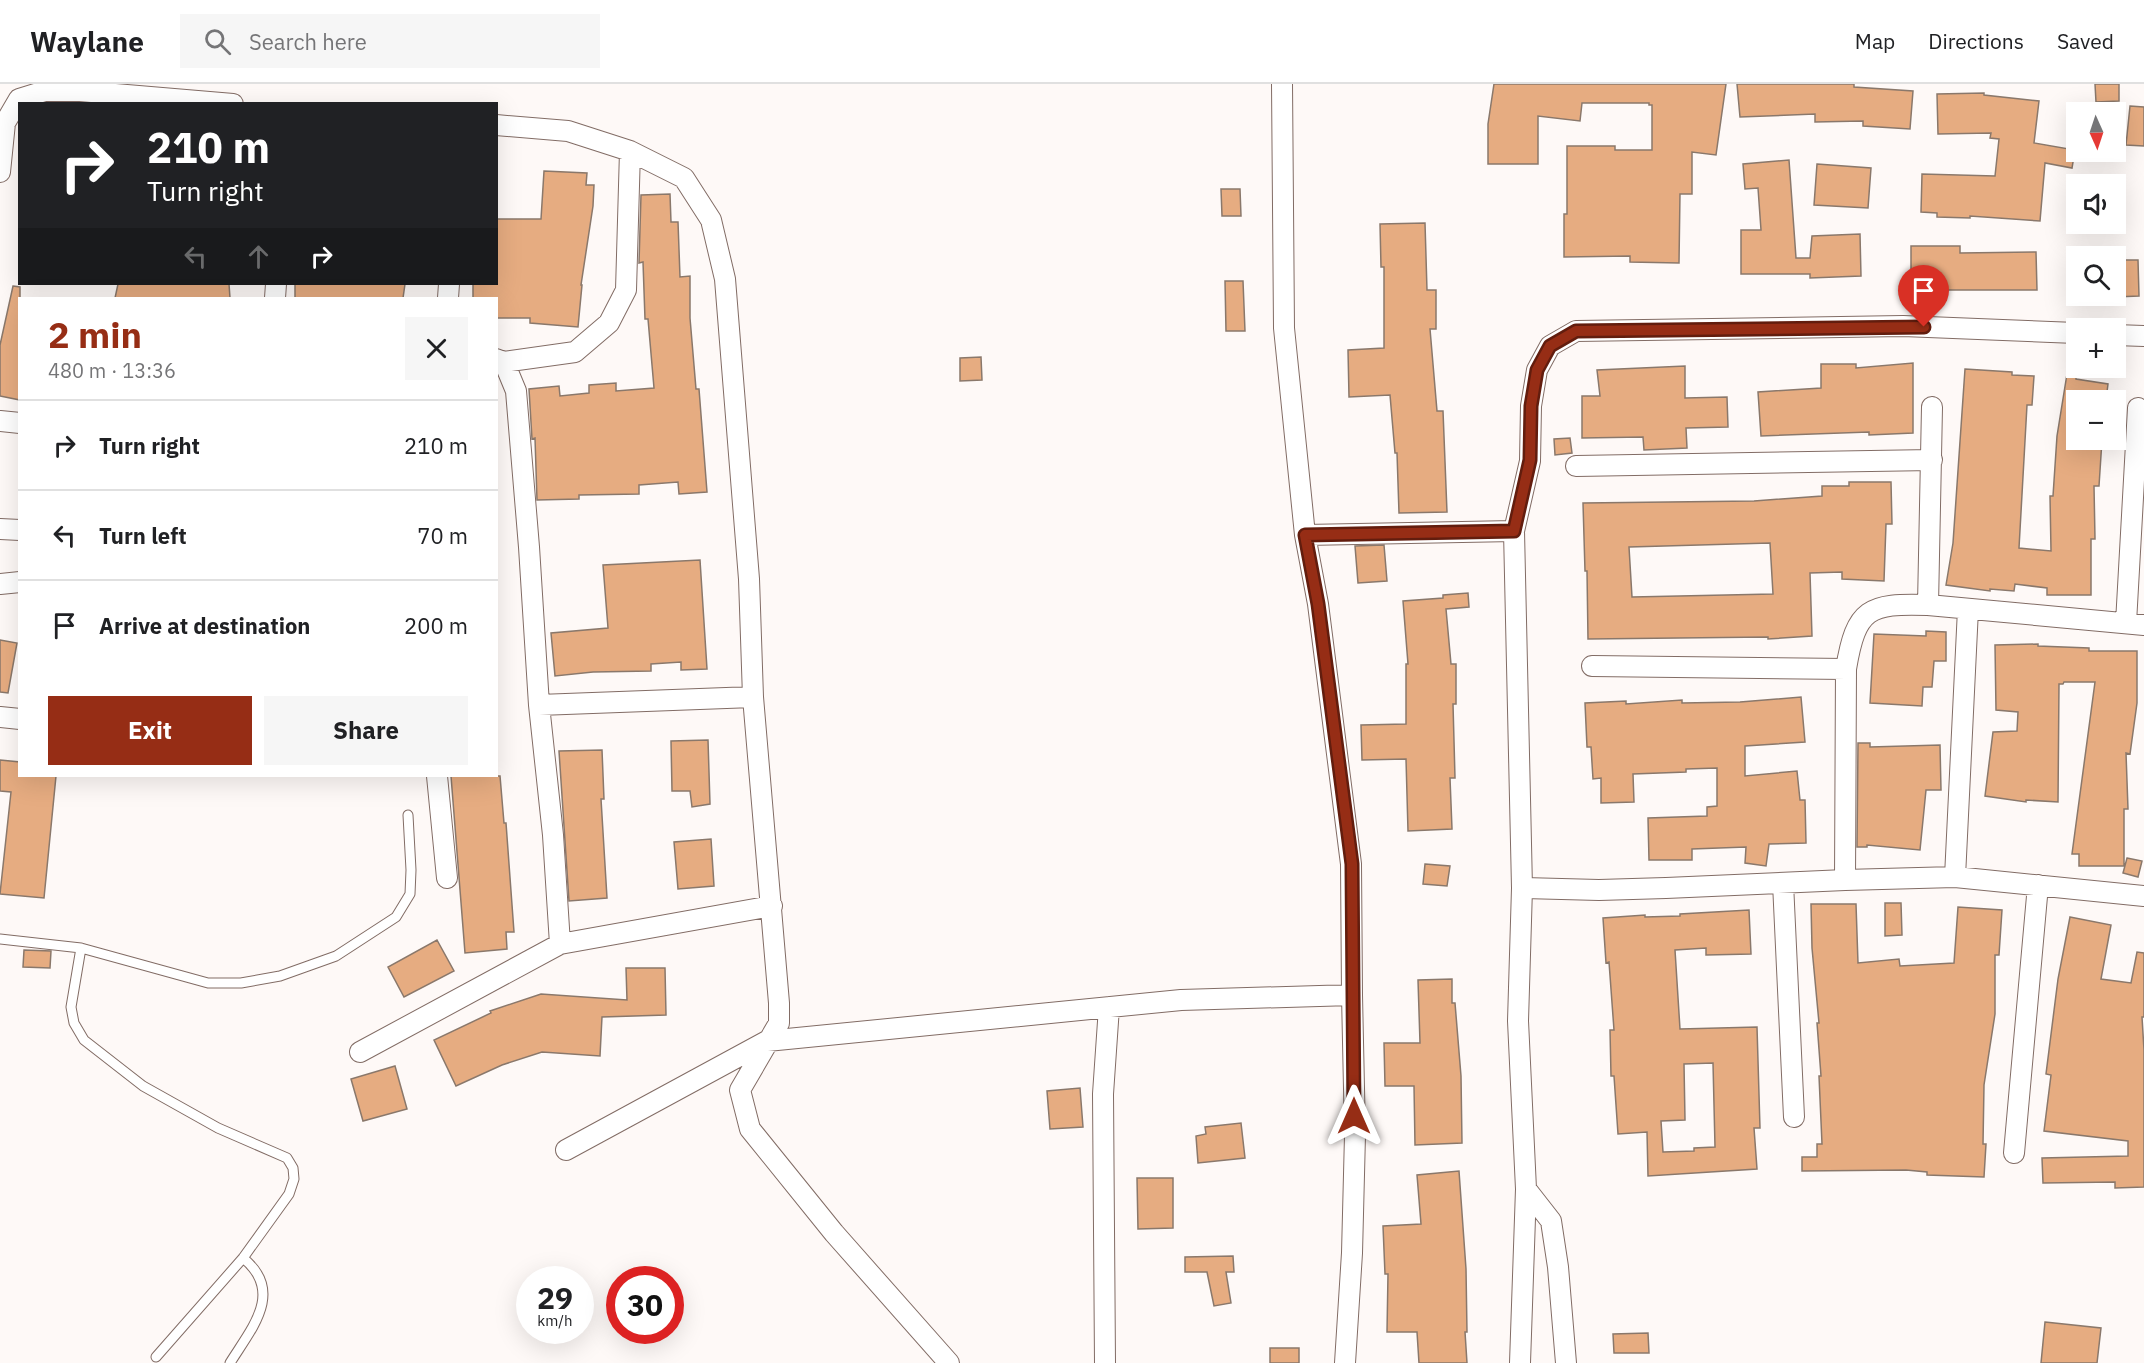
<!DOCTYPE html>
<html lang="en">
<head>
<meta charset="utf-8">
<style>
  body { margin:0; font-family:"IBM Plex Sans",sans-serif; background:#f6f6f6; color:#202124; height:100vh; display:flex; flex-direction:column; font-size:22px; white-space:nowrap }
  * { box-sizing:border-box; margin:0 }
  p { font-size:20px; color:#757577 }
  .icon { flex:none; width:33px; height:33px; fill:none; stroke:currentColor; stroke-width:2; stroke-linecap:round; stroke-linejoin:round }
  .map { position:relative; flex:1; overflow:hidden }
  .details { position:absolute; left:18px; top:213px; width:480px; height:480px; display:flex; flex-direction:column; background:#fff; border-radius:0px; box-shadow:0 6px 24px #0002 }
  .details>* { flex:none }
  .banner { position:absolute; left:18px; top:18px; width:480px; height:183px; border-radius:0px; box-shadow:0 6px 24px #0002; background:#202124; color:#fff; overflow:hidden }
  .needle { width:39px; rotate:177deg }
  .fabs { position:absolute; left:2066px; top:18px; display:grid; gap:12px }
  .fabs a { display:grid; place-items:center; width:60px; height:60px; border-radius:0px; background:#fff; box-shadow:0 6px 24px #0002; font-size:30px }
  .speed { position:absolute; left:516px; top:1182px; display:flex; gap:12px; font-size:30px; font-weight:700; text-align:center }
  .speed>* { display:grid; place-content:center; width:78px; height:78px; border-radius:50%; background:#fff; box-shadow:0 6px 24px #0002; line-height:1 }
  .speed small { font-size:15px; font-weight:400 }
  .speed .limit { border:9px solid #d22; background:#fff; color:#111 }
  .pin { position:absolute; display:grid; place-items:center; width:51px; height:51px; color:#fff; margin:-62px -26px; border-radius:50% 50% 50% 0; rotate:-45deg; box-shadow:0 0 6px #0007 }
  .pin .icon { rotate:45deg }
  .me { position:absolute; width:66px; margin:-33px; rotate:0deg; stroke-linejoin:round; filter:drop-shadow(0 0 4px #0008) }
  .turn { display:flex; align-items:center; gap:21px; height:126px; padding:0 30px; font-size:27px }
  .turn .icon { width:78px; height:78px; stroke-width:2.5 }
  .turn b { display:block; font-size:42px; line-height:51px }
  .lanes { display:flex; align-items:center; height:57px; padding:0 30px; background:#0003; justify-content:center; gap:30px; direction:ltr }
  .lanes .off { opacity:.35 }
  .round { display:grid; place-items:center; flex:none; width:63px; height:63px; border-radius:0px; background:#f6f6f6 }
  .summary { display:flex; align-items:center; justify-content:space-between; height:102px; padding:0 30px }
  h1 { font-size:36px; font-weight:700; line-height:45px; color:#962d15 }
  .button { display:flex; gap:12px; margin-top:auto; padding:12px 30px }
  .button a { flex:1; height:69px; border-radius:0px; background:#962d15; color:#fff; font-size:24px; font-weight:700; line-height:69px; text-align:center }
  .button a+a { background:#f6f6f6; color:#202124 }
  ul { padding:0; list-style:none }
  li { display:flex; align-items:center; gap:18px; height:90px; padding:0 30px; border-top:2px solid #e0e0e0 }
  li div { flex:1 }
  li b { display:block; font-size:22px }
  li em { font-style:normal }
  header { display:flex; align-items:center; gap:36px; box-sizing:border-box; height:84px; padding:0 30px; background:#fff; border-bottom:2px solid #e0e0e0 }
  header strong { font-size:28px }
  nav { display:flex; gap:33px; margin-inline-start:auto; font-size:21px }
  .search { width:420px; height:54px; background:#f6f6f6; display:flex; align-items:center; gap:15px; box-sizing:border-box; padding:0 21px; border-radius:0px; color:#757577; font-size:22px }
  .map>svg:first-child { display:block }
</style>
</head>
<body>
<header>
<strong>Waylane</strong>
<div class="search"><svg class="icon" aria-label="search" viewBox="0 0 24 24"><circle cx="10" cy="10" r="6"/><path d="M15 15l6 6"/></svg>Search here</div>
<nav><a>Map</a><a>Directions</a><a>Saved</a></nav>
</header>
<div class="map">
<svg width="2144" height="1279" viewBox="0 0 2144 1279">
  <rect width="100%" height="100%" fill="#fef9f7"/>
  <!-- building -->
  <path fill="#e6ac81" stroke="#8a786b" stroke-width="1.5" fill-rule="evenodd" d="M1494 0H1726L1716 71 1692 68V110H1680L1679 179 1630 178V172L1564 173V130H1567V62H1615V66H1652V21H1649V19H1582L1580 37 1538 32V80H1488V40Z
    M1737 0H1854V3L1913 7 1910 45 1863 42V37L1815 38V30L1740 33Z
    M2095 0H2119V17L2096 18Z
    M1984 9V11L2039 17 2034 59 2075 66 2072 84 2045 79 2040 137 1970 132V134L1937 133V129L1921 128 1922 90 1995 92 1999 55 1990 54 1991 49 1938 50 1937 10Z
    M2130 22 2144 23V62L2126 61Z
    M1789 76 1796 174H1810L1812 152 1860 150 1861 192 1810 194V190H1741V146H1761L1758 104 1745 105 1743 80Z
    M1817 80 1871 84 1868 124 1814 121Z
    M544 87 587 89 586 101H594L593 122 581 201H582L578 243 530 239V234H496V214H473V200H496V135H541Z
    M1221 105H1240L1241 132H1222Z
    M670 110 671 138H678L680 193 690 192V234L696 305H699L707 408 679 410 678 398 639 401V410L579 411V415L537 416 535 354 532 355 529 305 559 302 560 312 589 309V301L616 299V307L654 304 648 235H645L643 178 639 179 641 111Z
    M1425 139 1427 206H1436V245H1430L1437 327H1443L1447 428 1399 429 1397 369H1395L1390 311 1349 313 1348 266 1384 264V183H1381L1380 140Z
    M1911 162H1960V169L2036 168 2037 206H1911Z
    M2115 176H2138L2139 212 2115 213Z
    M1225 197H1243L1245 247H1226Z
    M118 200H229L230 214H115Z
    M295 200H405L403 214H295Z
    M13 202 20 203V316L0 312V261Z
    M981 273 982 296 960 297V274Z
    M1913 279V349L1869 351V348L1761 352 1758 308 1821 304V280H1856V284Z
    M1685 282V314L1727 313 1728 343 1686 344 1687 364 1644 366 1643 353 1582 354V312H1600L1597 286Z
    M1965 285 2012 288V291L2034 292 2032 321H2027L2019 464 2051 467 2050 412H2053L2057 352 2067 290 2076 291V295L2108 300 2106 316H2076V356H2102L2099 402H2094L2095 455H2091V511H2047V504L2015 500 2014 507 1990 505V507L1946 501 1953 459Z
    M1570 354 1572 369 1555 371 1554 355Z
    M1849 398H1891L1892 440H1886L1884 497 1842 495V488L1810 489 1812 552 1768 555V553L1588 555 1587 487H1585L1583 419 1754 417 1822 412V402H1849ZM1770 459 1773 510 1632 513 1629 463Z
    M1384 461 1387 497 1358 499 1355 462Z
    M700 476 707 585 681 586V578L651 580V587L593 588 555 592 551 549 608 544 603 481Z
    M1468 509 1469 523 1446 525 1451 580H1456V620H1453L1455 694H1450L1452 745 1408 747 1406 675 1362 676 1361 641 1406 640V580H1408L1403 517 1443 514V511Z
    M1926 547 1946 548V577H1934L1932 603H1923L1922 622 1870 619 1874 550 1926 552Z
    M0 556 17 559 8 609 0 608Z
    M2038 560V562L2089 564V567H2137V619L2130 670 2126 669 2128 725H2124V782H2079V770H2072L2095 598H2064L2063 600H2059L2058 718 2026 716V718L1985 712 1993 648 2017 647 2018 628 1996 626 1995 561Z
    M1801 613 1805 658 1745 662V692L1797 687 1800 716H1805L1806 759 1769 760 1766 782 1745 779 1746 763 1692 765V776H1649L1648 734 1707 732V723L1717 722V684L1686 685V688L1633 690 1634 718 1601 719V694L1593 695 1591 663H1587L1585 619 1626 617V620L1682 616V619L1740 618Z
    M708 656 710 720 692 723 690 707H672L671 657Z
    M1858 659H1870V663L1940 661 1941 706H1926L1920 766 1867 761V763H1857Z
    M602 666 604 715H601L607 814 569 817 559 667Z
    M0 676 20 678V692H56L44 814 0 810 11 708 0 707Z
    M451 692H500L504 739H506L514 848H506L507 865 465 869Z
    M711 755 714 802 678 805 674 758Z
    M2127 774 2142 777 2138 793 2123 789Z
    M1425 780 1450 782 1447 802 1423 800Z
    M1885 819H1901L1902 851 1885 852Z
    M1811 820H1856L1858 879 1899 875 1900 882 1954 879 1958 823 2002 826 1999 871H1995V930L1984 1001 1983 1060H1986L1984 1093 1927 1091V1088L1906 1086 1802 1087V1073H1817V1060H1822L1819 992H1821L1817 939H1819L1812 864Z
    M1749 826 1751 870 1706 871V864L1675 866 1680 945 1757 943 1760 1044H1754L1757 1085 1648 1092 1647 1048 1618 1050 1614 992H1611L1610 946H1614L1609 878 1606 879 1603 834 1645 831V833L1680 832V830ZM1713 979 1715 1063 1694 1064V1067L1663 1068 1661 1037 1685 1036 1684 980Z
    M2070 833 2111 841 2101 895 2131 899 2137 868 2144 869V933H2142L2144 966V1103L2115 1104V1098L2043 1099 2042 1074 2128 1072V1057L2044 1047 2051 991 2046 990 2058 895Z
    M437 856 454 887 404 913 388 883Z
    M24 866 51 867 50 884 23 883Z
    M626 884H665L666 931 602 933 600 972 542 968 502 981 456 1002 434 956 491 929 490 927 541 910 627 916Z
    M1452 895V919H1455L1461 992 1462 1059 1415 1061 1414 1002H1385L1384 959H1420L1418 896Z
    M395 982 407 1025 363 1037 351 995Z
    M1080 1004 1083 1043 1050 1045 1047 1007Z
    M1241 1039 1245 1074 1198 1079 1196 1052 1206 1050 1205 1043Z
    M1459 1087 1466 1185 1467 1248H1465L1467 1279H1419L1417 1248H1387L1388 1190H1385L1383 1142 1421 1140 1417 1091Z
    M1137 1094H1173V1144L1138 1145Z
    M1233 1172 1234 1188H1226L1231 1219 1214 1222 1207 1188H1185V1173Z
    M2045 1238 2101 1244 2097 1279H2041Z
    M1648 1249 1649 1269H1614L1613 1250Z
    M1270 1264H1299V1279H1270Z"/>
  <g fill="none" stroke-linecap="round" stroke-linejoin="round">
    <!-- service casing -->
    <g stroke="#826c65" stroke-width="11">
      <path id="service" d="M0 855 81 864 208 899H241L280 892 336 872 396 833 410 810 411 786 408 731
        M81 864 71 923 74 939 84 956 143 1002 218 1044 287 1074 293 1084 294 1095 289 1110 243 1174 156 1273
        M230 1279C251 1245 285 1208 243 1174"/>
    </g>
    <!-- minor casing -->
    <g stroke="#826c65" stroke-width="22">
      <path id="minor" d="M496 41 568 47 630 67 684 94 711 136 725 195 749 495 753 613 779 919V939L740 1006 750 1045 834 1149 949 1279
        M0 88 5 39 19 15 45 7H80L233 20
        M275 214 276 200
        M448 214 449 200
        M2115 251 2144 252
        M496 275 504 278 516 307 529 463 539 621 553 751 560 860
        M504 278 575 268 609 239 626 206 630 67
        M0 337 20 339
        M1576 382 1932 376
        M0 445 20 446
        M1305 451 1514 447
        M0 500 20 498
        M1928 521 1932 323
        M2126 539 2138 324
        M1592 582 1846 585
        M539 621 753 613
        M0 633 20 635
        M437 692 447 794
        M1955 793 1968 525
        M1845 796 1846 585C1856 524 1869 519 1928 521L2144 541
        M1783 799 1794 1033
        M1522 804 1599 806 1666 804 1845 796 1955 793 2144 812
        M360 968 560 860 772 822
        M566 1066 767 957 1181 916 1352 911 1351 780 1318 520 1305 451 1284 244 1282 0
        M2014 1069 2038 801
        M1526 1105 1551 1137 1558 1183 1566 1279
        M1105 1279 1103 1010 1109 923
        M1345 1279 1352 1169 1355 1051 1352 911
        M1520 1279 1526 1105 1518 937 1522 804 1514 447 1530 377 1531 322 1537 286 1550 262 1576 247 1903 242 2076 249"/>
    </g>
    <!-- service -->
    <use href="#service" stroke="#fff" stroke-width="9"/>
    <!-- minor -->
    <use href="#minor" stroke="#fff" stroke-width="20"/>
  </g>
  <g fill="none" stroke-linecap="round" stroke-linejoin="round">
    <!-- route casing -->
    <g stroke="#621d0e" stroke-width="15">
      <path id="route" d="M1354 1032 1352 780 1318 520 1305 451 1514 447 1530 376 1531 322 1537 286 1550 262 1576 247 1924 243"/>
    </g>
    <!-- route -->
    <use href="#route" stroke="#962d15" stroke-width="10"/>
  </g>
</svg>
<div class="fabs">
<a><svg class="needle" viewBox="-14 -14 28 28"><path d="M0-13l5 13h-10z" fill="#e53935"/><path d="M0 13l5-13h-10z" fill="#757577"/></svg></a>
<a><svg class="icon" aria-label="sound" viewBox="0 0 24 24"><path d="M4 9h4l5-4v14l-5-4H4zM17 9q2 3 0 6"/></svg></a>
<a><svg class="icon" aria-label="search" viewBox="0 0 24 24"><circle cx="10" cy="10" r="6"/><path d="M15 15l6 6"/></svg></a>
<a>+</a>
<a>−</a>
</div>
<div class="speed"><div>29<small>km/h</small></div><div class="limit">30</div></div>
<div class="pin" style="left:1924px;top:243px;background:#d93025"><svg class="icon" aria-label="arrive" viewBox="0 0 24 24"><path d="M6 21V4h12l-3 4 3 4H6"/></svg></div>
<svg class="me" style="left:1354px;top:1032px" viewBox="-20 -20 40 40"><path d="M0-17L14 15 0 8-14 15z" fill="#962d15" stroke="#fff" stroke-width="4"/></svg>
<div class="banner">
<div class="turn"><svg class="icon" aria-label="right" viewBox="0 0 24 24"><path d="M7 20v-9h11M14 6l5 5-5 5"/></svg><div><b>210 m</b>Turn right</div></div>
<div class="lanes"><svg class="icon off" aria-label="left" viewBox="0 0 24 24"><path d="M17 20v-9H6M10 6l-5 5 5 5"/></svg><svg class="icon off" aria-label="ahead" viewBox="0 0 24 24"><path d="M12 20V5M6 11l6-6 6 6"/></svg><svg class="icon" aria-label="right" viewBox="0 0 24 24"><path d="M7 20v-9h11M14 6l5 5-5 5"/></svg></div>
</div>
<section class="details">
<div class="summary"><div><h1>2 min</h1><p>480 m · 13:36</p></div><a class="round"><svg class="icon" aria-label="close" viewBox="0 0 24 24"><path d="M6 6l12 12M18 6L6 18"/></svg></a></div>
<ul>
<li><svg class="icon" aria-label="right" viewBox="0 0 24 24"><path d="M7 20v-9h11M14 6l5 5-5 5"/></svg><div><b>Turn right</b></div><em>210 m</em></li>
<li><svg class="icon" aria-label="left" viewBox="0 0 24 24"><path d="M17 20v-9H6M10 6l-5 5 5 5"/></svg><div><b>Turn left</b></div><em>70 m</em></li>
<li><svg class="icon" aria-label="arrive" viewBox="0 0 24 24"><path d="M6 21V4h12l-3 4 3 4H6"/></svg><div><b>Arrive at destination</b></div><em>200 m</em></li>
</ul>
<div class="button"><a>Exit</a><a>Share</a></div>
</section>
</div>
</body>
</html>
